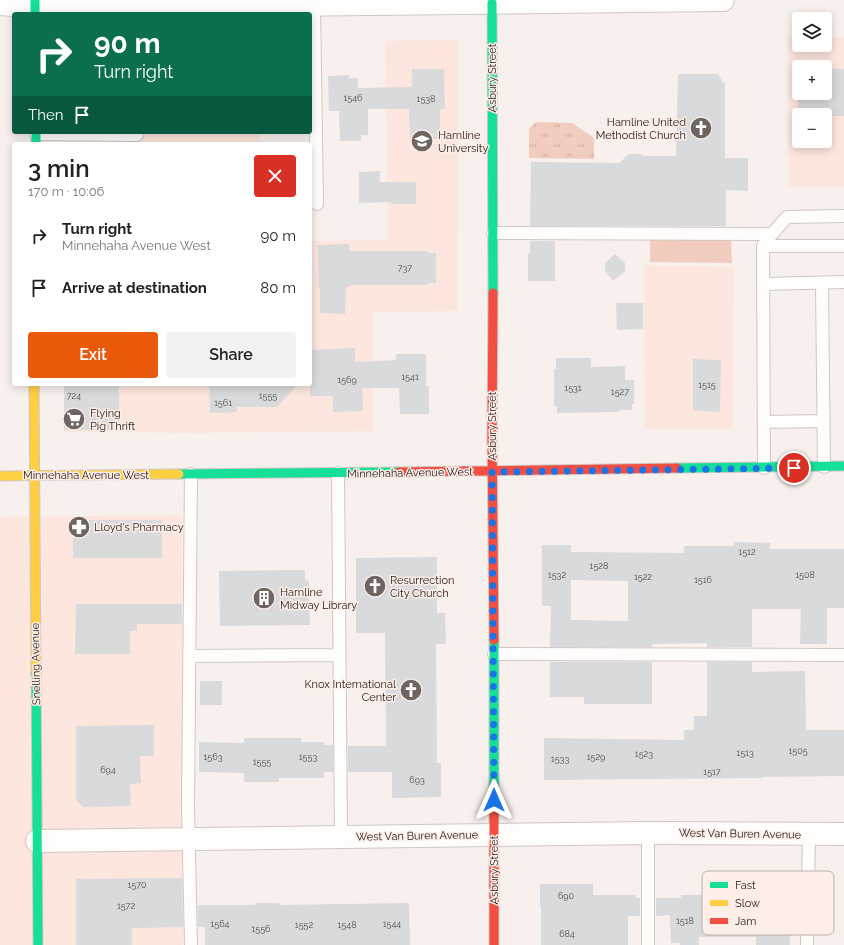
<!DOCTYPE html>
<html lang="en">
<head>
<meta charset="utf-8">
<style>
  body { margin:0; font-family:Raleway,sans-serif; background:#f2f2f2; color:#222; height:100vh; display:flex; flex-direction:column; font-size:15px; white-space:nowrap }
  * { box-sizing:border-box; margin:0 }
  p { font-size:13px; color:#767676 }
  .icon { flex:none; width:22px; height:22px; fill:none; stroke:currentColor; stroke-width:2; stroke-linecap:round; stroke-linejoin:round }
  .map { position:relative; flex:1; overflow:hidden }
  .side { position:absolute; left:12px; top:142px; width:300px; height:244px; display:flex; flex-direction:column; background:#fff; border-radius:4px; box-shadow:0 2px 10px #0003 }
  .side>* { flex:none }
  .top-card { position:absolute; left:12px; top:12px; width:300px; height:122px; border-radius:4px; box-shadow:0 2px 10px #0003; background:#0b6e4f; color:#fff; overflow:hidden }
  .controls { position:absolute; left:792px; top:12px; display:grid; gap:8px }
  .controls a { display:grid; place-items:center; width:40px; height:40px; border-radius:4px; background:#fff; box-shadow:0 2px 10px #0003; font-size:20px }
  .pin { position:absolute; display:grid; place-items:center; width:34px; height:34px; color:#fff; margin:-17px; border:2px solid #fff; border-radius:50%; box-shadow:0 1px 4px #0007 }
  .me { position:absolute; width:44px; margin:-22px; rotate:0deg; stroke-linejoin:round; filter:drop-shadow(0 0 3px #0008) }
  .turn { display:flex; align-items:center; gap:14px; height:84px; padding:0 16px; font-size:18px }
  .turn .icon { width:52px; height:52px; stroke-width:2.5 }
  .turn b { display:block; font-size:28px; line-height:34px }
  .then { display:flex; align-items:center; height:38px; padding:0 16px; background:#0003; gap:8px; font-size:15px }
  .round { display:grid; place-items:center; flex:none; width:42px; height:42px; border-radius:4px; background:#f2f2f2 }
  .overview { display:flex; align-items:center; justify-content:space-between; height:68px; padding:0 16px }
  h1 { font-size:24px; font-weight:600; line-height:30px }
  .action { display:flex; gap:8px; margin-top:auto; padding:8px 16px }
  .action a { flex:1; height:46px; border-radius:4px; background:#ea580c; color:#fff; font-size:16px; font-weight:600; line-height:46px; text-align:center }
  .action a+a { background:#f2f2f2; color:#222 }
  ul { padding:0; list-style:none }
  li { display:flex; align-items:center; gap:12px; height:52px; padding:0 16px }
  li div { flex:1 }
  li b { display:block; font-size:15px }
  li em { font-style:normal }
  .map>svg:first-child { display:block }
</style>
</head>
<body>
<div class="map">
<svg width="844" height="945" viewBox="0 0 844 945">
  <defs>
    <pattern id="grass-tufts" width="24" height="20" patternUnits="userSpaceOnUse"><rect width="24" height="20" fill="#f2ccbe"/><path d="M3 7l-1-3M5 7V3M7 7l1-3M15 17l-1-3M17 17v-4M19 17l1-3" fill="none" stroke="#cfafa3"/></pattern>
  </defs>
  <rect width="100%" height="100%" fill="#f8f0ed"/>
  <!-- built -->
  <path fill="#fce6de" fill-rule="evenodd" d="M788 37H799V45H825V37H844V187H789ZM799 67H825V93H799ZM799 115H825V141H799Z
    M458 40 457 311 373 312V431L188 433 64 432V384H310V241L388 240 385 41Z
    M67 132H260V144H66Z
    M644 265 734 267 733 429H645Z
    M182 515 183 945H0V517Z"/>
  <!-- grass -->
  <path fill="url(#grass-tufts)" d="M536 122 572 123 594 138V159L529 158V129Z"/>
  <!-- garden -->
  <path fill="#f2ccbe" d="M650 236 731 237 732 263 650 262Z"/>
  <!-- building -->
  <path fill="#d9dadb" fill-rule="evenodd" d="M412 69H444L445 109H440V139H410L409 109H368V135H361V141H340L339 111H329L328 76 349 75V78H358V88L412 87Z
    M825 69H844V116H825V115H799L798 116V82L799 93H825Z
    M678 74H718L723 83H725V158H748V191L726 190V226H530L531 162 619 163 629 154H641L643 156H676Z
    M380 171V182H416V204H391V202L359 203V172Z
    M530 241H555V281H528V254H530Z
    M349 244V251H428V253H436V283H428V285H350V287H346L345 314 320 313V288H319L318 245Z
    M615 254 625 263V271L613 281 605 270V263Z
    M616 303H643V329L617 330Z
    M355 348V362L396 360V354H426V386H429V414H400L399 388H362L363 411 333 412V396H310V350Z
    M556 358H591V367L625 366V380H634V404H632V410H619V412L557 413V406H554V369H556Z
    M693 359 721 360 720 412 693 410Z
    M64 384H114V386H119V430H64Z
    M209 384H298L277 407H237V412L210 413Z
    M73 520H162V558H73Z
    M734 542 770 543V549H844V608H827V644H800L801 609H752V647H707V643L652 644V647H550L551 606H542V545H571V552L684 553V546H734ZM571 580 628 581V621L571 620Z
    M437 557V613H445L446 644H436L437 763H441V797L392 798V772H348V746H386L385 633H356V558Z
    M305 570V579L309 582 310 625 220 626 219 571Z
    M76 604H182V624H137V631H130V654H75Z
    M550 662H652V704H584V697H550Z
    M707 662H752V672L805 671 806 730H844V776L762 777V778L544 780V738L684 740V730H694V716H707Z
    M200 681H222V705H200Z
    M154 725V756H140L141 783 130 784 131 806 83 807 76 800V726Z
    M244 738H301V742H324V745H333V772H324V778H279V782H244V773L199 772V742L244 743Z
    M182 878 183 927 132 928V945H76V879Z
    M540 884H593V895H636V898H640V916H628V945H541V908H540Z
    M800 891V912H790V945H756V937H699V945H680V943H671L670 915 656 916V898H681V895L756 894V892Z
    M255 903H279V905L409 903 410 945H205V927H198V905H255Z"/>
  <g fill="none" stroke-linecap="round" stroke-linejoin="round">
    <!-- lane casing -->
    <g stroke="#cfc7c4" stroke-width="14">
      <path id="lane" d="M314 5 317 204
        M36 134 137 135V132
        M493 233 772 234
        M763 246H844
        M822 283 824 467
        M764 284 844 282
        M764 422 823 421
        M764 468 763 246 772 234 787 217 844 216
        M338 473 341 837
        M494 654 844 655
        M190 656 339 655
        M648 833V945
        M191 945 188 806 191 474
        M807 945 809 835"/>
    </g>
    <!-- street casing -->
    <g stroke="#cfc7c4" stroke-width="24">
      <path id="street" d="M0 4 65 9 105 7 723 0
        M37 841 648 833 844 834"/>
    </g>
    <!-- fast casing -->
    <g stroke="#cfc7c4" stroke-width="11">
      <path id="fast" d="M35 0V14
        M492 3 493 293
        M36 132V144
        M677 468 844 466
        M179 474 399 472
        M494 640V798
        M36 672 38 945"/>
    </g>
    <!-- slow casing -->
    <g stroke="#cfc7c4" stroke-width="11">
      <path id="slow" d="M34 384 36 672
        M0 476 179 474"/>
    </g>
    <!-- jam casing -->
    <g stroke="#cfc7c4" stroke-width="11">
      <path id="jam" d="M493 293 492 436 494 640
        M399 472 677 468
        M494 798V945"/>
    </g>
    <!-- lane -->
    <use href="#lane" stroke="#fefdfc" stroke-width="12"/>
    <!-- street -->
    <use href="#street" stroke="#fefdfc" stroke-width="22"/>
    <!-- fast -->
    <use href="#fast" stroke="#16e098" stroke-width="9"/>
    <!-- slow -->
    <use href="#slow" stroke="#ffcf43" stroke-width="9"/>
    <!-- jam -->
    <use href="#jam" stroke="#f24e42" stroke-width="9"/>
  </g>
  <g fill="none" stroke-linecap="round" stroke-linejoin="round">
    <!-- route -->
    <path stroke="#1a73e8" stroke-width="7" stroke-dasharray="0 12.6" d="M494 800 492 472 794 468"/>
  </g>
  <!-- icons -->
  <defs>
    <g id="church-disc" transform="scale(1.15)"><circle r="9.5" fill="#6e6562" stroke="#fdeee8"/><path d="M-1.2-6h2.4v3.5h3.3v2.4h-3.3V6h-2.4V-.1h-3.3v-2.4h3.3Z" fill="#fff"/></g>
    <g id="university-disc" transform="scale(1.15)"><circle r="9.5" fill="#6e6562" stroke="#fdeee8"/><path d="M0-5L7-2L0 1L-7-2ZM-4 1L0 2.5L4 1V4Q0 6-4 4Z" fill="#fff"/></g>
    <g id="supermarket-disc" transform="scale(1.15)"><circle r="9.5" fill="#6e6562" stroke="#fdeee8"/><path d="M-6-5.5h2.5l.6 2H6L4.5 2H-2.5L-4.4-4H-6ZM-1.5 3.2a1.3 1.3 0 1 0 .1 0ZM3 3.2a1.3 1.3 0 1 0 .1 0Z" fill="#fff"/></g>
    <g id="pharmacy-disc" transform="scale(1.15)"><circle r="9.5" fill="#6e6562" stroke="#fdeee8"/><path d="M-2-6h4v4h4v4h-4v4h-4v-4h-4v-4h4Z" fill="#fff"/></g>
    <g id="building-disc" transform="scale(1.15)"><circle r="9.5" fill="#6e6562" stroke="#fdeee8"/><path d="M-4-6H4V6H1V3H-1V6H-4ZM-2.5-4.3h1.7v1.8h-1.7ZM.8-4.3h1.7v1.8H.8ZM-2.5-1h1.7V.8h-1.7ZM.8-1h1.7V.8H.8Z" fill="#fff"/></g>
  </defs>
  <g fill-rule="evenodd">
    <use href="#church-disc" x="701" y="128"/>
    <use href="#university-disc" x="422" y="141"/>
    <use href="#supermarket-disc" x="74" y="419"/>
    <use href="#pharmacy-disc" x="79" y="527"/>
    <use href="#church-disc" x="375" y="586"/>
    <use href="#building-disc" x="264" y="598"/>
    <use href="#church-disc" x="411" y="690"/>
  </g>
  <g text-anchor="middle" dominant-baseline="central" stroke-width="3" stroke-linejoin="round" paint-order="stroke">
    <!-- number labels -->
    <g font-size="9" fill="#524c4a">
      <text x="353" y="98">1546</text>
      <text x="426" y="99">1538</text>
      <text x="405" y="268">737</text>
      <text x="410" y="377">1541</text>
      <text x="347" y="380">1569</text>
      <text x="707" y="385">1515</text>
      <text x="573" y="388">1531</text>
      <text x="620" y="392">1527</text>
      <text x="74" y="396">724</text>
      <text x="268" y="396">1555</text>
      <text x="223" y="403">1561</text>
      <text x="747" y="552">1512</text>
      <text x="599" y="566">1528</text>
      <text x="557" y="575">1532</text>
      <text x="805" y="575">1508</text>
      <text x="643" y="577">1522</text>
      <text x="703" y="580">1516</text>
      <text x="798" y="751">1505</text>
      <text x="745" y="753">1513</text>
      <text x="644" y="754">1523</text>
      <text x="213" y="757">1563</text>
      <text x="308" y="757">1553</text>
      <text x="596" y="757">1529</text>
      <text x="560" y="759">1533</text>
      <text x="262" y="762">1555</text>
      <text x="108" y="770">694</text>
      <text x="712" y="772">1517</text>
      <text x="417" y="780">693</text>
      <text x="137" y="885">1570</text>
      <text x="566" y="896">690</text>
      <text x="126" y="906">1572</text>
      <text x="685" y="921">1518</text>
      <text x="220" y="924">1564</text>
      <text x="392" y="924">1544</text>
      <text x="304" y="925">1552</text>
      <text x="347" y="925">1548</text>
      <text x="261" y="929">1556</text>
      <text x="567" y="934">684</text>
    </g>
    <!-- street labels -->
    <g font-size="11" fill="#231a17" stroke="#fdeee8">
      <text transform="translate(492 78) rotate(-90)">Asbury Street</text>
      <text transform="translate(492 426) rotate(-90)">Asbury Street</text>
      <text transform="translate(410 473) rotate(-1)">Minnehaha Avenue West</text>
      <text x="86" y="475">Minnehaha Avenue West</text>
      <text transform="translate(36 664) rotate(-91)">Snelling Avenue</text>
      <text transform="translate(740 834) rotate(1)">West Van Buren Avenue</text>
      <text transform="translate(417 836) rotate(-1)">West Van Buren Avenue</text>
      <text transform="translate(494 870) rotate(-90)">Asbury Street</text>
    </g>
    <!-- poi labels -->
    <g font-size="11" fill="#231a17" stroke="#fdeee8" text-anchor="start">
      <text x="686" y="122" text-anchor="end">Hamline United<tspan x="686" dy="13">Methodist Church</tspan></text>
      <text x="438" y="135">Hamline<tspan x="438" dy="13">University</tspan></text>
      <text x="90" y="413">Flying<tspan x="90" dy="13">Pig Thrift</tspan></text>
      <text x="94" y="527">Lloyd's Pharmacy</text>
      <text x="390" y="580">Resurrection<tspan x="390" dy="13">City Church</tspan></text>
      <text x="280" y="592">Hamline<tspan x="280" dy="13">Midway Library</tspan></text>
      <text x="396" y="684" text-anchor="end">Knox International<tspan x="396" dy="13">Center</tspan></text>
    </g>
  </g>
  <!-- legend -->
  <rect x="702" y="871" width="132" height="64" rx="6" fill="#fdeee8" stroke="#bcaea9" stroke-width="1"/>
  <rect x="710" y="882" width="18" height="6" fill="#16e098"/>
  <rect x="710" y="900" width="18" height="6" fill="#ffcf43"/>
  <rect x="710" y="918" width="18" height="6" fill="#f24e42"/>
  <g font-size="11" fill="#231a17">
    <text x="735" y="889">Fast</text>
    <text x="735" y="907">Slow</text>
    <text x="735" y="925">Jam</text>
  </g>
</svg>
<div class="controls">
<a><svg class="icon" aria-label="layers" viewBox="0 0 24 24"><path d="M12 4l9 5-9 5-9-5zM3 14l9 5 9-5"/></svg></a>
<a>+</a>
<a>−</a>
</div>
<div class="pin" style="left:794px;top:468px;background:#d93025"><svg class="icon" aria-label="arrive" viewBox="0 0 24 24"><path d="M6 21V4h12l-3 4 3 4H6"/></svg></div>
<svg class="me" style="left:494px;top:800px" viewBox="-20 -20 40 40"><path d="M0-17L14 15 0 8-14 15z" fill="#1a73e8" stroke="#fff" stroke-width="4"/></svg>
<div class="top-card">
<div class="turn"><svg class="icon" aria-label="right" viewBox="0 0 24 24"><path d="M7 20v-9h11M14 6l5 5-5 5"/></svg><div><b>90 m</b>Turn right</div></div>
<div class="then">Then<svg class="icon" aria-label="arrive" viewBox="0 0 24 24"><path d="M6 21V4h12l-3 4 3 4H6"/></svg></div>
</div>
<section class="side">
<div class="overview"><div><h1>3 min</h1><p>170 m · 10:06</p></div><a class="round" style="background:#d93025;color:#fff"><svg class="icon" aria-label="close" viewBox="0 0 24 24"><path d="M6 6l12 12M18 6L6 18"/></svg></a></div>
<ul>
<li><svg class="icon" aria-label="right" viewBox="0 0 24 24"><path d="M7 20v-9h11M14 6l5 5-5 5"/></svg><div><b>Turn right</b><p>Minnehaha Avenue West</p></div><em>90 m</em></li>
<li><svg class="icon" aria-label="arrive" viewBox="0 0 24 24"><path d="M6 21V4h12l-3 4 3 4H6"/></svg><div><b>Arrive at destination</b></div><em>80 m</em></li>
</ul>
<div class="action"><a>Exit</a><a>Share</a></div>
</section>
</div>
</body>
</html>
